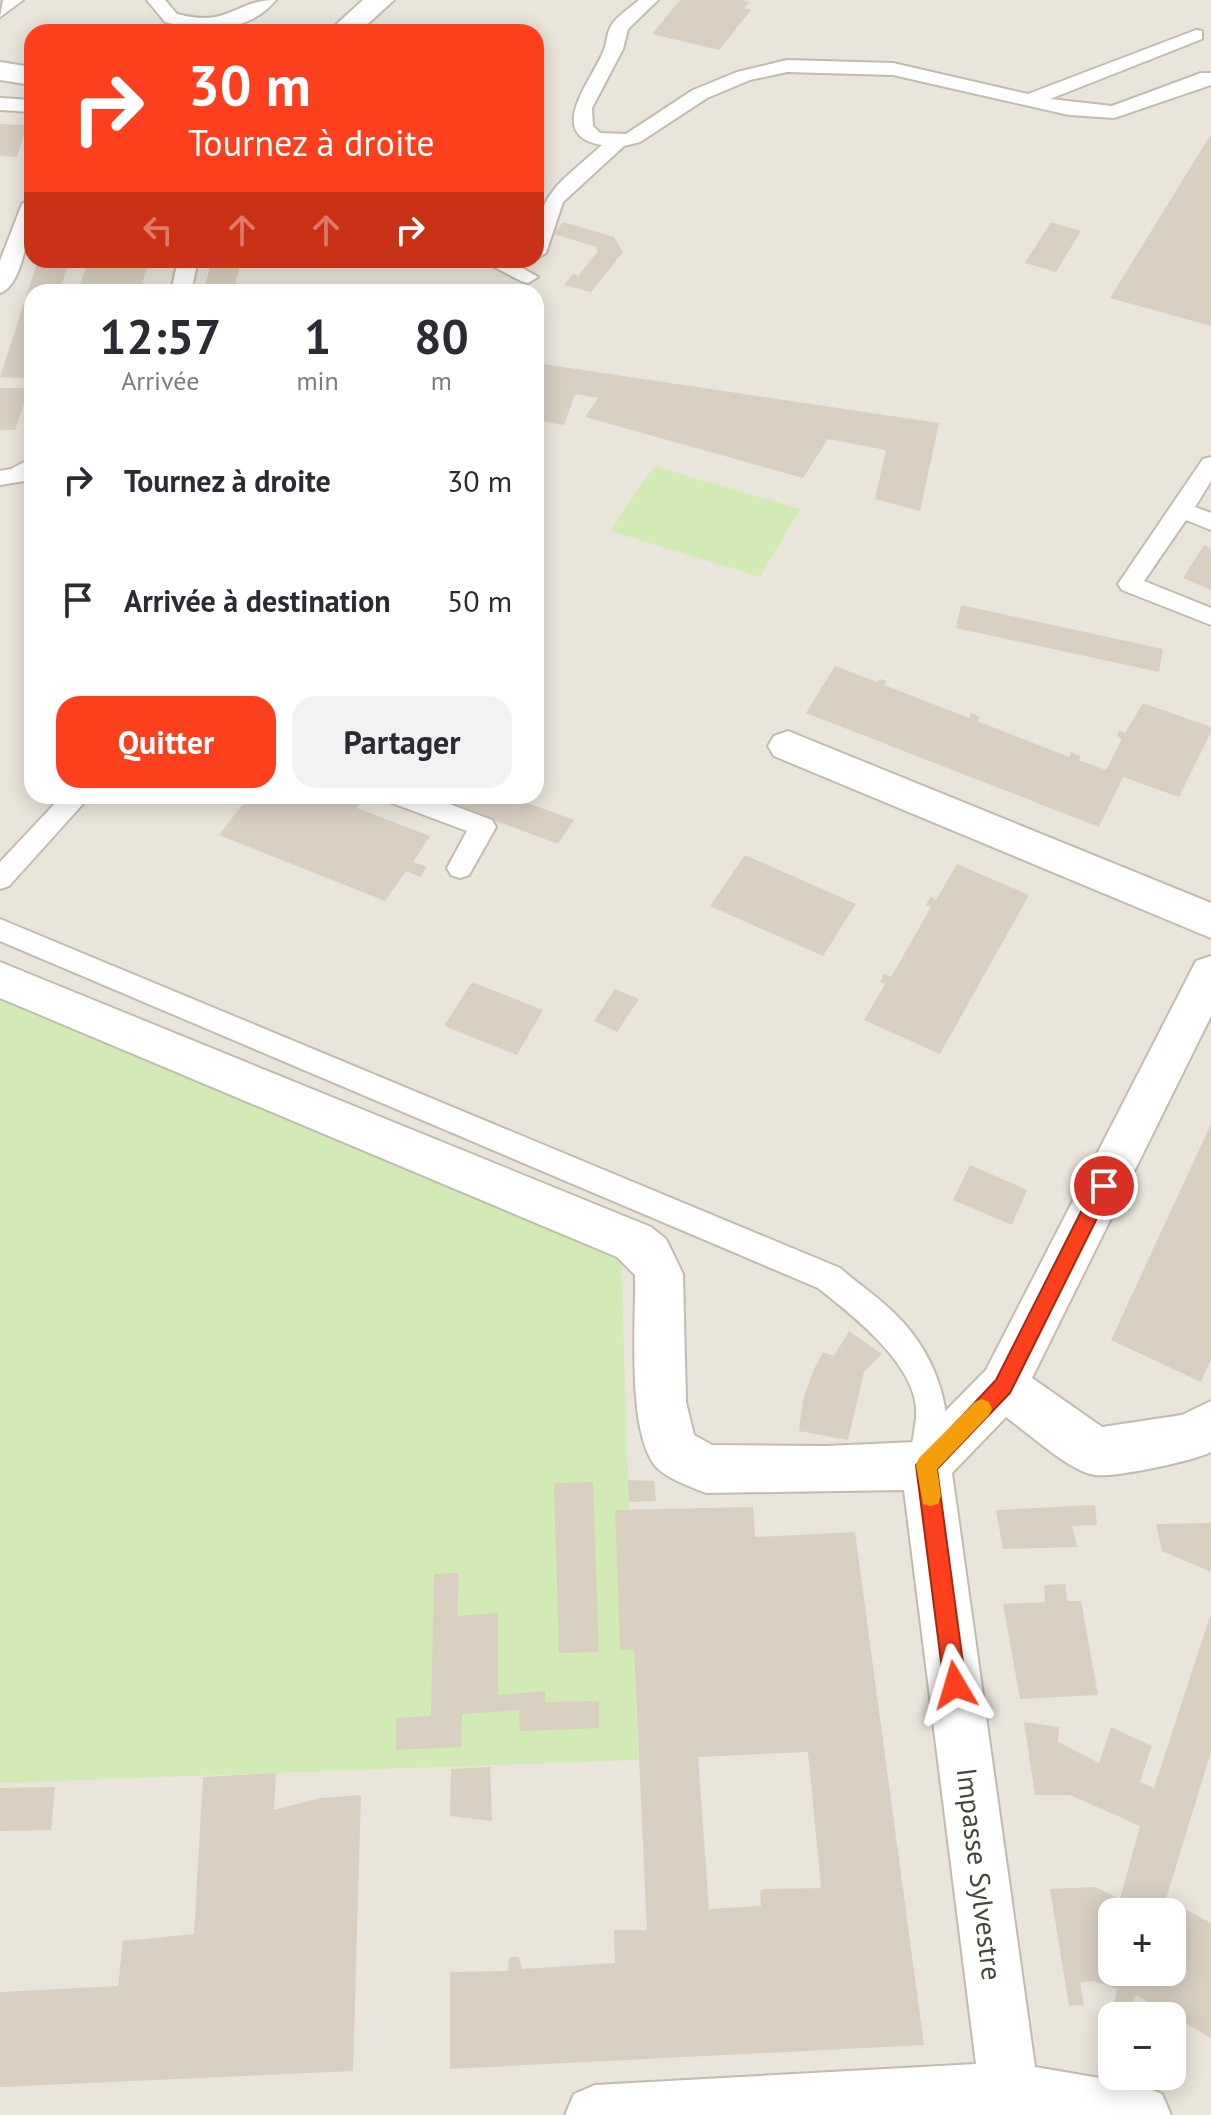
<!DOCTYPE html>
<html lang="fr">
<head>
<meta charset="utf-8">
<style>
  body { margin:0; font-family:"PT Sans",sans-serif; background:#f2f2f3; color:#2b2b33; height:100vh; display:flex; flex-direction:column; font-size:30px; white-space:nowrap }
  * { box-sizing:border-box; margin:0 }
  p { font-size:26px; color:#7c7c81 }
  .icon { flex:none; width:44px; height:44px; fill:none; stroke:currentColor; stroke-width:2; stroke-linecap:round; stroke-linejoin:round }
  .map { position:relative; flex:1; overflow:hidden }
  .drawer { position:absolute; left:24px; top:284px; width:520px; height:520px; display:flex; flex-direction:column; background:#fff; border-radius:24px; box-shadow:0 4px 20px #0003 }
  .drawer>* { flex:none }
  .guide { position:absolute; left:24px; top:24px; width:520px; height:244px; border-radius:24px; box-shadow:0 4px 20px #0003; background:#fc3f1d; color:#fff; overflow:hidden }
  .buttons { position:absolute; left:1098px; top:1898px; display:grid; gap:16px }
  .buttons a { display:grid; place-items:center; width:88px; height:88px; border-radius:16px; background:#fff; box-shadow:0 4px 20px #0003; font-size:40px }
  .pin { position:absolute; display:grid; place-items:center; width:68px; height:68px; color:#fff; margin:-34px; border:4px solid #fff; border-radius:50%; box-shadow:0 2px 8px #0007 }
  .me { position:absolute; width:88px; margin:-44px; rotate:353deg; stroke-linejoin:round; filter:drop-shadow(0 0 6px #0008) }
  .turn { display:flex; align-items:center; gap:28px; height:168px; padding:0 32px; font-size:36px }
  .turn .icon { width:104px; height:104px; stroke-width:2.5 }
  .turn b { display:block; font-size:56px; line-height:68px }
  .lanes { display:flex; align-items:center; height:76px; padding:0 32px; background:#0003; justify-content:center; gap:40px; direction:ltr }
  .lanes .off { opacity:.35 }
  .eta { display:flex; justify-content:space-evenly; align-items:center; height:136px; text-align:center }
  .eta b { font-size:48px; font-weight:700; line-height:56px }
  .button { display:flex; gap:16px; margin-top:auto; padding:16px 32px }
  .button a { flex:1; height:92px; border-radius:24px; background:#fc3f1d; color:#fff; font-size:32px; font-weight:700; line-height:92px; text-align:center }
  .button a+a { background:#f2f2f3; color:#2b2b33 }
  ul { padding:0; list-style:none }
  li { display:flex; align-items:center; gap:24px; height:120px; padding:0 32px }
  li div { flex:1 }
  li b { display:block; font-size:30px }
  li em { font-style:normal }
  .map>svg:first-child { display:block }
</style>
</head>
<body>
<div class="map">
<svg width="1211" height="2115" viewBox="0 0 1211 2115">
  <rect width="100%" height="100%" fill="#f6f3ec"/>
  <!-- residential -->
  <path fill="#eae5da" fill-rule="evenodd" d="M0 0H1211V2115H0ZM32 32H536V260H32ZM32 292H536V796H32ZM1112 1912H1172V1972H1112ZM1112 2016H1172V2076H1112Z"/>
  <!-- green -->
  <path fill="#d2eab5" d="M654 466 800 509 760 577 610 531Z
    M0 1000 621 1259 629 1509 615 1510 620 1648 634 1650 638 1760 0 1783Z"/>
  <!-- building -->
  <path fill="#d8cfc1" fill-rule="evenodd" d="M680 0H742L749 2 744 8 751 10 719 50 652 34Z
    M449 27 538 29V32H448Z
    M0 124 27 125 17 157 0 156Z
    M1211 134V326L1110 298Z
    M563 222 614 237 623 252 591 292 564 285 573 274 578 276 598 251 596 247 554 234Z
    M1051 222 1081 231 1056 272 1025 263Z
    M38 260H70L59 292H32V379L0 377Z
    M88 260H149L140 292H78Z
    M212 260H241L234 290 204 289Z
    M536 363 939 423 920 511 875 499 886 450 828 439 803 478 585 417 598 398 575 394 564 425 536 420Z
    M0 388H29L15 430H0Z
    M1204 545 1211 548V590L1183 578Z
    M961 605 1163 649 1159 672 956 628Z
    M835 666 877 682 880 679 887 681 884 685 969 718 971 713 980 717 977 721 1069 757 1071 752 1081 756 1079 760 1106 770 1122 739 1117 736 1119 730 1125 733 1143 703 1211 727V732L1179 797 1123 777 1099 827 806 713Z
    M249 796H326L337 800 340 796H352L363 800 357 808 430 836 413 862 427 867 420 877 406 871 385 901 219 835Z
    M459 796H509L574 820 558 844 452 805Z
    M745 855 856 904 823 956 710 906Z
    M957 864 1029 895 940 1054 864 1020 885 984 880 982 884 974 891 977 931 907 926 905 931 896 936 900Z
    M472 982 543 1010 517 1055 444 1026Z
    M615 989 639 999 617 1032 594 1021Z
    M1211 1124V1359L1201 1382 1111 1340Z
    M970 1165 1027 1190 1012 1225 953 1200Z
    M849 1331 882 1354 864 1372 848 1440 799 1431 803 1400 814 1369 823 1352 834 1356Z
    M628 1480 654 1481 656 1501 629 1502Z
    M593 1482 599 1652 559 1653 554 1483Z
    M1095 1505 1097 1525 1072 1526 1077 1547 1003 1549 996 1510Z
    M753 1507 755 1537 855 1532 924 2045 450 2069V1972L508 1971 509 1957H519L522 1969 615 1963 614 1930H647L634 1650 620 1649 615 1510ZM808 1752 821 1888 763 1889 760 1892 761 1906 709 1909 698 1757Z
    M1211 1523V1572L1162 1551 1156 1524Z
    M459 1573 457 1616 498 1613V1695L545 1691V1702L599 1701V1728L520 1731 519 1710 462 1714 461 1747 396 1750V1718L431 1716 434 1574Z
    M1065 1584 1067 1601H1081L1098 1695 1020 1699 1003 1604 1045 1602 1044 1585Z
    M1211 1613V1752L1166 1899 1211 1923V2038L1136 1995 1128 2012 1114 2006 1117 1989 1094 1981 1080 1983 1084 2005 1069 2006 1050 1889 1095 1887 1120 1899 1140 1826 1070 1795H1035L1024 1722 1059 1727 1058 1742 1099 1763 1111 1727 1152 1746 1140 1782 1154 1788ZM1112 1912H1172V1972H1112V1924L1105 1943 1104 1914 1112 1920Z
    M490 1767 492 1821 450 1816 451 1769Z
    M276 1773 274 1810 320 1798 361 1795 353 2071 0 2087V1992L118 1986 123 1941 194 1934 203 1777Z
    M55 1787 51 1830 0 1831V1788Z"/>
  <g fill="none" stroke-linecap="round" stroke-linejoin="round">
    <!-- service casing -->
    <g stroke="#c2bbae" stroke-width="4">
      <path id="service" d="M3 0H23L0 17Z
        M147 0H165L177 14C230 28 234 0 276 0 247 34 203 32 165 22Z
        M639 0H658L628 29 623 49 592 108 593 126 600 133 626 134 693 90 737 72 787 60 893 63 1028 94 1196 30 1202 31V39L1050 99 1112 106 1201 73H1211V85L1114 118 1069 115 893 75 787 72 750 80 707 98 640 142 624 146 563 202 546 253 536 259C536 192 556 187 602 145 543 135 593 79 604 50 607 42 607 33 611 26 617 16 630 8 639 0Z
        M0 98 32 100V112L0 110Z
        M32 198C32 219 23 287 0 293V261L22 204Z
        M178 260H198L191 292H171Z
        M481 260H508L538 277 528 283 521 281Z
        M1211 457V481L1195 507 1211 513V530L1186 520 1144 581 1211 608V625L1122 590 1118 584 1203 459Z
        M32 458V476L25 481 0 485V471L11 469Z
        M62 796H90L9 886 0 889V862Z
        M388 796H428L492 820 496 827 469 875 460 878 451 875 447 868 467 831 392 803Z
        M0 919 840 1268C858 1284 880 1298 897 1316 937 1356 961 1421 937 1475L926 1479 915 1475C905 1453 918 1430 916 1407 912 1361 851 1314 818 1288L0 941Z"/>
    </g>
    <!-- minor casing -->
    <g stroke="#c2bbae" stroke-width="4">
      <path id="minor" d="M363 0H394L359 32H328Z
        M0 62 32 67V85L0 80Z
        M788 731 1211 903V938L774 756 768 746 774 736Z
        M1211 956V1016L1032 1378 1102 1427 1182 1415 1211 1401V1452C1193 1461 1114 1478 1095 1475 1070 1472 1027 1432 1006 1417L952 1473 1035 2067 1141 2085 1162 2094 1171 2115H565L574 2094 595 2085 976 2064 904 1490 706 1493C691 1487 662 1477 653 1463 627 1423 636 1323 635 1275L617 1257 0 998V962L651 1227 666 1239 683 1274 686 1402 694 1435 712 1445 826 1446 915 1442 986 1370 1196 961Z"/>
    </g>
    <!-- service -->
    <use href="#service" fill="#fff" fill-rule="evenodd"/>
    <!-- minor -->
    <use href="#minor" fill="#fff" fill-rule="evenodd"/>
  </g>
  <!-- route -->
  <path fill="#fc3f1d" stroke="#a42913" stroke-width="2" d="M1104 1177 1113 1186 1010 1393 937 1469 966 1685 963 1692 955 1696 947 1692 944 1685 916 1465 996 1380 1097 1180Z"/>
  <!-- slow -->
  <path fill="#f59e0b" d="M982 1399 989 1402 992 1409 989 1415 937 1469 941 1496 938 1504 930 1506 923 1504 916 1465 919 1458 975 1402Z"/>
  <g text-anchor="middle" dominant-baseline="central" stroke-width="6" stroke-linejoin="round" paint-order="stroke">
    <!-- near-street labels -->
    <g font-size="28" fill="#4b4439" stroke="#fff">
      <text transform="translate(980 1874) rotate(83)">Impasse Sylvestre</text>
    </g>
  </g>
</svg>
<div class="buttons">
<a>+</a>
<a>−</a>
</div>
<div class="pin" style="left:1104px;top:1186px;background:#d93025"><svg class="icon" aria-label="arrive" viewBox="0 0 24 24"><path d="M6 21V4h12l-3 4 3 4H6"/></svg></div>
<svg class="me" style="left:955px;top:1685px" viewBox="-20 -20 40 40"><path d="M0-17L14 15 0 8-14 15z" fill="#fc3f1d" stroke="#fff" stroke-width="4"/></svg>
<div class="guide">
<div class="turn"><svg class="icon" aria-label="right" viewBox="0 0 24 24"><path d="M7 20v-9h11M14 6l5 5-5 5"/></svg><div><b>30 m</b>Tournez à droite</div></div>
<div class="lanes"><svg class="icon off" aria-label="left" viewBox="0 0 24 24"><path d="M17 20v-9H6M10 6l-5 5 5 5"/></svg><svg class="icon off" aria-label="ahead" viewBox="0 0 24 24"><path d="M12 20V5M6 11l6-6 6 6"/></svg><svg class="icon off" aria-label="ahead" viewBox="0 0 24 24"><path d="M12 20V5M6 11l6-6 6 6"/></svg><svg class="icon" aria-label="right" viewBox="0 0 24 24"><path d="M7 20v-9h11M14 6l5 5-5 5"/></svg></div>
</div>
<section class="drawer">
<div class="eta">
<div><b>12:57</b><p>Arrivée</p></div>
<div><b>1</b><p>min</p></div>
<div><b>80</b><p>m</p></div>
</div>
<ul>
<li><svg class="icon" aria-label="right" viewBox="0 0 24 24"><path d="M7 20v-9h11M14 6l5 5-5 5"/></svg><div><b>Tournez à droite</b></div><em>30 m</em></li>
<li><svg class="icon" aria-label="arrive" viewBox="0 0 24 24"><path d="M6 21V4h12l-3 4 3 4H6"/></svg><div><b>Arrivée à destination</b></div><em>50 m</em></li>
</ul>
<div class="button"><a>Quitter</a><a>Partager</a></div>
</section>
</div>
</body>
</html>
